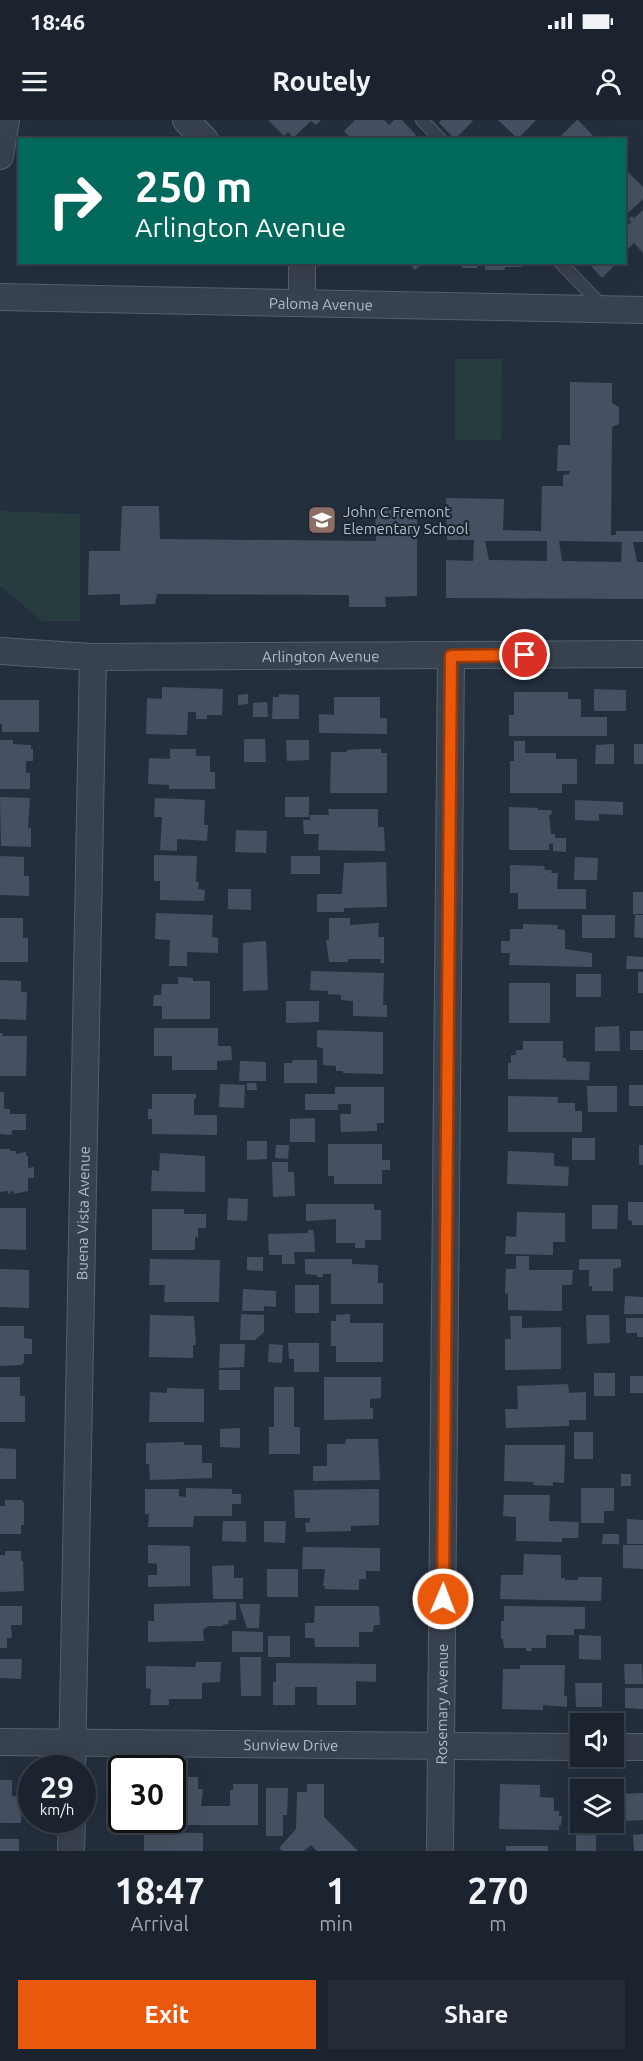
<!DOCTYPE html>
<html lang="en">
<head>
<meta charset="utf-8">
<style>
  body { margin:0; font-family:Ubuntu,sans-serif; background:#242b36; color:#f1f3f6; height:100vh; display:flex; flex-direction:column; font-size:22px; white-space:nowrap }
  * { box-sizing:border-box; margin:0 }
  p { font-size:20px; color:#a0a4aa }
  .icon { flex:none; width:33px; height:33px; fill:none; stroke:currentColor; stroke-width:2; stroke-linecap:round; stroke-linejoin:round }
  .map { position:relative; height:1731px; overflow:hidden }
  .side { display:flex; flex-direction:column; background:#1b232e; flex:1 }
  .side>* { flex:none }
  .guide { position:absolute; left:18px; top:18px; width:608px; height:126px; border-radius:0px; box-shadow:0 6px 24px #0002,0 0 0 2px #39404a; background:#00695c; color:#fff; overflow:hidden }
  .fabs { position:absolute; left:570px; top:1593px; display:grid; gap:12px }
  .fabs a { display:grid; place-items:center; width:54px; height:54px; border-radius:0px; background:#1b232e; box-shadow:0 6px 24px #0002,0 0 0 2px #39404a; font-size:30px }
  .speed { position:absolute; left:18px; top:1635px; display:flex; gap:12px; font-size:30px; font-weight:700; text-align:center }
  .speed>* { display:grid; place-content:center; width:78px; height:78px; border-radius:50%; background:#1b232e; box-shadow:0 6px 24px #0002,0 0 0 2px #39404a; line-height:1 }
  .speed small { font-size:15px; font-weight:400 }
  .speed .limit { border:3px solid #111; border-radius:9px; background:#fff; color:#111 }
  .pin { position:absolute; display:grid; place-items:center; width:51px; height:51px; color:#fff; margin:-26px; border:3px solid #fff; border-radius:50%; box-shadow:0 2px 6px #0007 }
  .me { position:absolute; width:66px; margin:-33px; rotate:1deg; stroke-linejoin:round; filter:drop-shadow(0 0 4px #0008) }
  .turn { display:flex; align-items:center; gap:21px; height:126px; padding:0 18px; font-size:27px }
  .turn .icon { width:78px; height:78px; stroke-width:2.5 }
  .turn b { display:block; font-size:42px; line-height:51px }
  .eta { display:flex; justify-content:space-evenly; align-items:center; height:102px; text-align:center }
  .eta b { font-size:36px; font-weight:700; line-height:42px }
  .button { display:flex; gap:12px; margin-top:auto; padding:12px 18px }
  .button a { flex:1; height:69px; border-radius:0px; background:#ea580c; color:#fff; font-size:24px; font-weight:700; line-height:69px; text-align:center }
  .button a+a { background:#242b36; color:#f1f3f6 }
  .status { display:flex; justify-content:space-between; align-items:center; height:42px; padding:0 30px; background:#1b232e; direction:ltr }
  .status svg { height:16px; fill:currentColor }
  header { display:flex; justify-content:space-between; align-items:center; height:78px; padding:0 18px; background:#1b232e; font-size:27px; font-weight:700 }
  .map>svg:first-child { display:block }
</style>
</head>
<body>
<div class="status"><b>18:46</b><svg viewBox="0 0 49 12"><path d="M0 12V9h3v3zM5 12V6h3v6zM10 12V3h3v9zM15 12V0h3v12zM26 1h20v11H26zM47 4h2v5h-2z"/></svg></div>
<header><svg class="icon" aria-label="menu" viewBox="0 0 24 24"><path d="M4 6h16M4 12h16M4 18h16"/></svg>Routely<svg class="icon" aria-label="person" viewBox="0 0 24 24"><circle cx="12" cy="8" r="4"/><path d="M4 21q1-7 8-7t8 7"/></svg></header>
<div class="map">
<svg width="643" height="1731" viewBox="0 0 643 1731">
  <rect width="100%" height="100%" fill="#242f3e"/>
  <!-- green -->
  <path fill="#263c3f" d="M455 239H502L501 320H455Z
    M0 391 80 394V501H42L0 466Z"/>
  <!-- building -->
  <path fill="#455162" fill-rule="evenodd" d="M268 0H321L316 5 311 1 293 18 288 12 284 16Z
    M355 0H384L389 5 394 0H402L416 15 411 20H382L381 18 379 20H352L344 11Z
    M441 0H472L473 1 455 19 439 3Z
    M498 0H536L518 19Z
    M577 0H578L597 20H557Z
    M624 48 643 67V79L624 97Z
    M643 90V133L634 123 624 133V109L631 102 628 99 632 96 634 98Z
    M408 142H430L426 146 423 143 415 150Z
    M462 142H477V148H462Z
    M485 142H522V147H505V150H485Z
    M587 142H618L602 158Z
    M570 262 612 263V283L619 287V304L612 307 611 415H616V411H643V422H633L637 442H643V479L446 478V440L473 441 474 420H447L446 378 504 379 503 410 541 411 542 366H563V355L569 354 570 351H557L558 325H570ZM485 421H547V441L489 440ZM559 421 622 422 621 442 562 441Z
    M122 386H159L160 419 376 421 375 390H417V476L385 477 386 487H349V475L157 474 155 484 120 485V474L88 475 89 431H120Z
    M162 567 223 569 222 595H207V599H196V592H188L187 615 146 614 147 578 162 579Z
    M594 569 626 570V591H594Z
    M514 572H568V579H581V597H607V616H509V595H514Z
    M248 574V584L238 585V575Z
    M279 574 299 575V599H272L273 577H279Z
    M334 577H380V598H387V614L319 613V594L334 595Z
    M0 580H39V612H2V604H0Z
    M267 582 268 597H253V583Z
    M244 619H265L266 642H244Z
    M0 620H13V624L31 625V629H33V641H26V653H30V669H0Z
    M286 620H309V640L287 641Z
    M514 621H525V633H556V639H577V664H562V673H510V641H514Z
    M614 624V644H595L596 625Z
    M634 624H643V644H634Z
    M170 629H196V636H210V652H215V669H169V665L148 664 149 638 170 639Z
    M362 629H381V633H387V673H330L331 632H347V630Z
    M0 677 30 678 28 708H31V727L1 726Z
    M285 677H309V697H285Z
    M155 678 205 680 204 705H208L207 721 177 719V731L160 730 162 697H154Z
    M575 680 623 682V695L599 694V701L575 700Z
    M509 687 538 688V690H552L551 695H549L551 714H555V718H566V732L553 731V723L549 724V730H509Z
    M328 689H378V707H384L385 731 318 730 319 714H304L303 700H310V695H329Z
    M236 710 267 711 266 733 235 732Z
    M154 735 197 736 196 762H199L198 769 205 770 204 781 160 780V761H154Z
    M0 736 24 737V756H29V776L0 775Z
    M291 736H320V754H291Z
    M575 737 598 738 597 760H574Z
    M386 742 387 787 344 788V792H317V774H342L344 743Z
    M510 745 544 746 545 750H552L551 753H558L557 769H586V789H518V773H510Z
    M228 769H251V790L228 789Z
    M633 772H643V794H633Z
    M156 793 213 795 212 817 218 818V833L187 832V846H169L170 820 155 819Z
    M582 795H615V818H582Z
    M635 795H643V818L634 817Z
    M0 798H23V818H28V842H0Z
    M329 798H350V805L379 803 378 817H384V843H380L381 839H348V842H329L326 820H329Z
    M523 804 558 805 557 809 565 810V829L592 833V847L509 845 510 833H501V821H510V809H523Z
    M266 821 268 870 243 871V823Z
    M627 836 643 837V849H626Z
    M311 851 384 853 383 885H387V897L353 896V881L341 880V875L328 874V871L310 870Z
    M638 852H643V873H638Z
    M576 854H601V877H576Z
    M178 857 193 858V861H210V899H162V886H153L154 875H161L162 864H178Z
    M0 860 21 861V872H27L26 900 0 899Z
    M509 863H550V903H509Z
    M286 881H319V902L286 903Z
    M619 906 620 931H595V907Z
    M154 908H218V926H231L232 940 217 941V950H172V936H154Z
    M317 910 383 912V954L343 953V951H336V946L323 945V928L317 927Z
    M630 911H643V930H630Z
    M0 913H3L2 916H27L26 956H0Z
    M523 921H563V938H566V941L590 942 589 960 508 959V943H511V935H516V930H523Z
    M293 940H317V963H284V943H292Z
    M240 941 266 942V961H239Z
    M247 963H256L257 970H247Z
    M220 964 245 965 244 988 219 987Z
    M629 965H643V986H629Z
    M587 966H617V992H588Z
    M335 967H384V1003H377V1011L341 1012 340 994H351V984H338V990H305V974H335Z
    M0 972H4V989H10V994H26V1010H12V1015L0 1014Z
    M152 974H196V979H194V995H217V1015L152 1014V999H148V989H152Z
    M508 976 558 977V983H575V991H582V1012H508Z
    M315 998V1022H290V999Z
    M572 1018H595V1040H572Z
    M247 1021H267V1039L247 1040Z
    M328 1024H382V1040H390V1050H382V1064H334V1056H328Z
    M276 1025H289L288 1039 275 1038Z
    M639 1025H643V1045H639Z
    M0 1029H10V1031H16V1034L26 1032V1036H28V1048L34 1047V1058H28V1071L14 1074V1071L11 1072 8 1074V1071L0 1072Z
    M508 1031 554 1033V1046L569 1047 568 1066 507 1064Z
    M160 1033 205 1036V1072L151 1071 152 1050 159 1051Z
    M272 1042H288V1052H294L295 1076 273 1077Z
    M228 1078 248 1079 247 1101 227 1100Z
    M628 1082H643V1105H632V1101L628 1100Z
    M306 1084H374V1090H381V1120H365V1128H355V1123H336V1099L306 1101Z
    M592 1085H618L617 1109H592Z
    M0 1088H26V1130L0 1129Z
    M152 1089H184V1094H206V1108H198V1118L195 1117V1130H152Z
    M517 1092 565 1093V1122H553V1135L505 1134 506 1116 516 1117Z
    M308 1110H313L314 1114 315 1132H294L295 1144H282V1135H269L268 1114 308 1113Z
    M516 1136H529V1150H573L572 1165H562V1191L508 1190V1173L505 1174 506 1149H516Z
    M247 1137H263V1151L247 1150Z
    M150 1139 220 1140 219 1182H164L165 1165H149Z
    M305 1139H352V1144L378 1145V1163H383V1184H331V1154H323V1157H317V1155L305 1154Z
    M579 1139H621V1147L613 1149V1171H592V1166H589V1150H579Z
    M0 1149 29 1150V1188L0 1187Z
    M295 1165H319V1193H295Z
    M243 1169 276 1171V1187L264 1186V1191H242Z
    M625 1176 643 1177V1194H624Z
    M241 1194 264 1195V1212L255 1220H240Z
    M350 1194V1203H383V1242H336V1226H331V1201H336V1195Z
    M150 1195 194 1196 196 1225H193V1238L149 1237Z
    M586 1195H609L610 1223 587 1224Z
    M510 1196H522V1208L561 1207V1249L505 1250V1219H511Z
    M626 1198H643V1217H637V1213H626Z
    M0 1206H24V1218L32 1219V1234H24V1243H22V1245L0 1246Z
    M288 1223H319V1252H294V1239H289Z
    M220 1224H245L244 1247 219 1248Z
    M269 1224 283 1225 282 1243 268 1242Z
    M219 1250H240V1270H219Z
    M594 1253H615V1276H594Z
    M630 1256H643V1273H630Z
    M0 1257H20V1276H25V1302H0Z
    M324 1257H381V1278L370 1279V1288H373V1299L324 1300Z
    M568 1264 569 1273 586 1272V1300H569V1306L506 1308 505 1289H518L517 1266Z
    M274 1267H294V1307H300V1334H269V1307H274Z
    M167 1268 204 1269V1302H149L150 1272 167 1273Z
    M240 1308V1328L220 1327V1309Z
    M574 1312H593V1339H574Z
    M346 1319H378L380 1360 313 1361V1346H327V1324H345Z
    M184 1322V1325H202V1343H212V1358L150 1360 149 1344H146V1323Z
    M505 1325H565L564 1363 553 1362V1366L533 1365 534 1362 504 1361Z
    M0 1328 16 1329V1359H0Z
    M621 1354H631V1366H621Z
    M186 1368 232 1369V1374H241V1384H232V1396H194L193 1407H148L149 1394H145V1369H179V1376L186 1377Z
    M581 1368H614V1391H604V1403H581Z
    M379 1369V1405L351 1406V1411L306 1412 305 1403 310 1402V1398H295L294 1370Z
    M504 1375H550L549 1401 579 1402 578 1418H562V1422L516 1421V1397L503 1396Z
    M5 1380H22L24 1383V1405H21V1414H0V1386H5Z
    M627 1399 643 1400V1424H627Z
    M223 1401H246V1422L222 1421Z
    M264 1401H286L285 1423 264 1422Z
    M603 1414H619V1424H602Z
    M148 1425 190 1426V1466L148 1467V1455H157V1444L148 1443Z
    M623 1425H643V1449L623 1448Z
    M303 1427 380 1428V1451H366V1459H359V1470L325 1469V1466H323L325 1449H302Z
    M5 1431H21V1441H23L24 1471 0 1472V1435H5Z
    M524 1434 561 1435V1458H565V1460H578V1457H602L601 1481 500 1479 501 1455H523Z
    M234 1445V1458H243V1479H213L212 1446Z
    M267 1449H298V1477H267Z
    M236 1482V1500H229L228 1504 223 1505V1506H208L203 1510 204 1521 148 1522V1501H154V1484Z
    M239 1484H260L259 1508H247Z
    M0 1486H22V1505H11L12 1518H7V1528H0Z
    M315 1486H379L380 1505H374L373 1512H359V1527H315L314 1518H305V1503H314Z
    M504 1486 585 1487V1509H574V1515H546V1528H531L532 1531H526V1528H504L503 1519H501V1501H504Z
    M232 1511 263 1512V1532H232Z
    M579 1515 601 1516V1540L579 1539Z
    M268 1516H290V1537H268Z
    M240 1537H261V1576H241Z
    M0 1539H22L21 1559 0 1558Z
    M196 1542H221L220 1562 202 1563V1579H169V1585H150L151 1569 146 1568V1546L195 1547Z
    M276 1543 376 1544V1562L356 1561V1585H317V1567H295V1585H273V1562H276Z
    M624 1544H642L643 1564H625Z
    M520 1545H565L564 1576H567V1587L543 1585V1590L502 1589 503 1549H520Z
    M575 1563H602V1587H576Z
    M625 1568H643V1589L625 1588Z
    M178 1657H198V1669H203L201 1686H230V1670H233V1664H258V1705H172V1703H146V1700H172V1667H178Z
    M0 1660H12V1676L22 1677 21 1703H0Z
    M307 1664H324V1697L358 1731H317L311 1725 304 1731H282L279 1728 296 1709 297 1672H307Z
    M500 1664 540 1665V1677L554 1678V1691H559V1696H562L561 1705H559V1710L499 1709Z
    M592 1667 618 1668V1670H592Z
    M266 1668H288L287 1695H283V1716H266Z
    M643 1673V1700L620 1701 619 1674Z
    M144 1712 203 1713V1731H144Z
    M576 1714H596V1731H576Z
    M643 1714V1731H634L633 1715Z
    M0 1719H19V1731H0Z
    M506 1726H548V1731H506Z"/>
  <g fill="none" stroke-linecap="round" stroke-linejoin="round">
    <!-- lane casing -->
    <g stroke="#565f6c" stroke-width="14">
      <path id="lane" d="M422 0 441 20
        M560 142 603 187"/>
    </g>
    <!-- street casing -->
    <g stroke="#565f6c" stroke-width="28">
      <g id="street">
        <path d="M186 0 205 20"/>
        <path d="M0 36 6 0"/>
        <path d="M302 142V183"/>
        <path id="s1" d="M0 177 643 190"/>
        <path id="s2" d="M0 531 93 537 643 534"/>
        <path id="s3" d="M0 1622 580 1627"/>
        <path d="M614 1627H643"/>
        <path id="s4" d="M72 1648 93 537"/>
        <path d="M71 1731 72 1700"/>
        <path id="s5" d="M440 1731 451 536"/>
      </g>
    </g>
    <!-- lane -->
    <use href="#lane" stroke="#38414e" stroke-width="12"/>
    <!-- street -->
    <use href="#street" stroke="#38414e" stroke-width="26"/>
  </g>
  <g fill="none" stroke-linecap="round" stroke-linejoin="round">
    <!-- route casing -->
    <g stroke="#983908" stroke-width="15">
      <path id="route" d="M443 1479 451 536 525 535"/>
    </g>
    <!-- route -->
    <use href="#route" stroke="#ea580c" stroke-width="10"/>
  </g>
  <!-- icons -->
  <defs>
    <g id="school-square" transform="scale(1.5)"><rect x="-9" y="-9" width="18" height="18" rx="4" fill="#8d6e63" stroke="#1d2633"/><path d="M0-5L7-2L0 1L-7-2ZM-4 1L0 2.5L4 1V4Q0 6-4 4Z" fill="#fff"/></g>
  </defs>
  <g fill-rule="evenodd">
    <use href="#school-square" x="322" y="400"/>
  </g>
  <g text-anchor="middle" dominant-baseline="central" stroke-width="4.5" stroke-linejoin="round" paint-order="stroke">
    <!-- street labels -->
    <g font-size="15" fill="#b4bcc9" stroke="#1d2633">
      <text stroke="none"><textPath href="#s1" startOffset="321">Paloma Avenue</textPath></text>
      <text stroke="none"><textPath href="#s2" startOffset="321">Arlington Avenue</textPath></text>
      <text stroke="none"><textPath href="#s4" startOffset="555">Buena Vista Avenue</textPath></text>
      <text stroke="none"><textPath href="#s5" startOffset="147">Rosemary Avenue</textPath></text>
      <text stroke="none"><textPath href="#s3" startOffset="291">Sunview Drive</textPath></text>
    </g>
    <!-- poi labels -->
    <g font-size="15" fill="#b4bcc9" stroke="#1d2633" text-anchor="start">
      <text x="343" y="391">John C Fremont<tspan x="343" dy="17">Elementary School</tspan></text>
    </g>
  </g>
</svg>
<div class="fabs">
<a><svg class="icon" aria-label="sound" viewBox="0 0 24 24"><path d="M4 9h4l5-4v14l-5-4H4zM17 9q2 3 0 6"/></svg></a>
<a><svg class="icon" aria-label="layers" viewBox="0 0 24 24"><path d="M12 4l9 5-9 5-9-5zM3 14l9 5 9-5"/></svg></a>
</div>
<div class="speed"><div>29<small>km/h</small></div><div class="limit">30</div></div>
<div class="pin" style="left:525px;top:535px;background:#d93025"><svg class="icon" aria-label="arrive" viewBox="0 0 24 24"><path d="M6 21V4h12l-3 4 3 4H6"/></svg></div>
<svg class="me" style="left:443px;top:1479px" viewBox="-20 -20 40 40"><circle r="17" fill="#ea580c" stroke="#fff" stroke-width="3"/><path d="M0-11L8 9 0 5-8 9z" fill="#fff"/></svg>
<div class="guide">
<div class="turn"><svg class="icon" aria-label="right" viewBox="0 0 24 24"><path d="M7 20v-9h11M14 6l5 5-5 5"/></svg><div><b>250 m</b>Arlington Avenue</div></div>
</div>
</div>
<section class="side">
<div class="eta">
<div><b>18:47</b><p>Arrival</p></div>
<div><b>1</b><p>min</p></div>
<div><b>270</b><p>m</p></div>
</div>
<div class="button"><a>Exit</a><a>Share</a></div>
</section>
</body>
</html>
